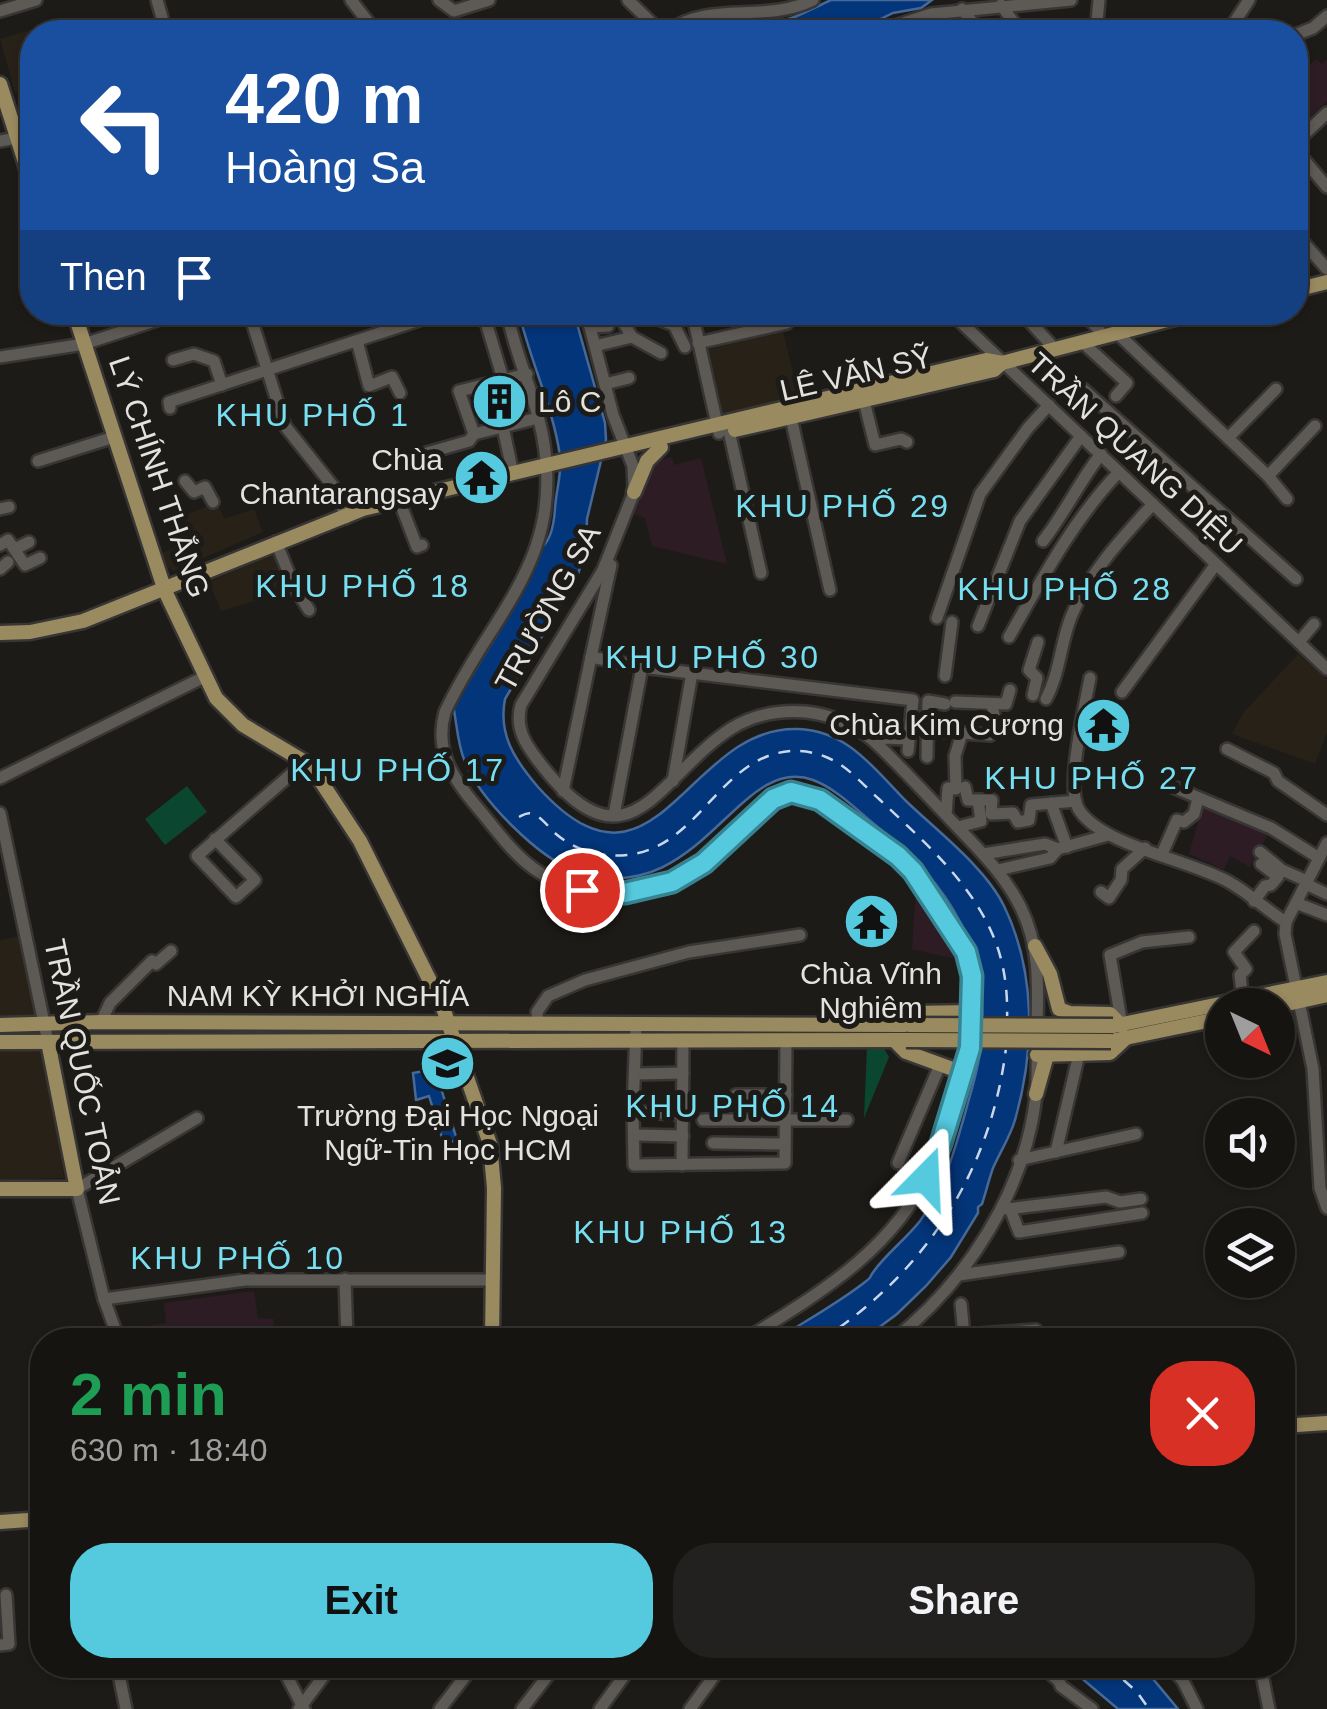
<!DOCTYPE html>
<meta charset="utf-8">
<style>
body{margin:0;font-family:Helvetica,sans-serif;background:#23211f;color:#f1f3f6;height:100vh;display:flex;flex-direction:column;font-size:38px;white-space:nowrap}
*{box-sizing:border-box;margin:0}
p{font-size:32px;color:#9e9e9f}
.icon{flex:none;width:55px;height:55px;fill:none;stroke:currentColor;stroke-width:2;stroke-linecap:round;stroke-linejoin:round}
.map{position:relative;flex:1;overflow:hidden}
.sheet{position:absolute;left:30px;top:1328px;width:1265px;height:350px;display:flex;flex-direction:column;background:#161411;border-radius:40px;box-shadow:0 2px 8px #0004,0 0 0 2px #353331}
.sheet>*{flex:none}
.hud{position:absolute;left:20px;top:20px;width:1288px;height:305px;border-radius:40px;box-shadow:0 2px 8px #0004,0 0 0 2px #353331;background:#1a4fa0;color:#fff;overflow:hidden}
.needle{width:65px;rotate:137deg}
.buttons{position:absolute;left:1205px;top:988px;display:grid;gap:20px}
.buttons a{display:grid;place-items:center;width:90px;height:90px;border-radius:50%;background:#161411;box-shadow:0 2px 8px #0004,0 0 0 2px #353331;font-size:50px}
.pin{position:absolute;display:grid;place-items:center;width:85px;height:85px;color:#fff;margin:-42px;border:5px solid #fff;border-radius:50%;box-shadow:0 2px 10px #0007}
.me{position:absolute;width:110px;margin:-55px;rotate:21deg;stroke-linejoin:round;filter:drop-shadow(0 0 8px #0008)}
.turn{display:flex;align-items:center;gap:35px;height:210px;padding:0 40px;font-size:45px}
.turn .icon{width:130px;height:130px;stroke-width:2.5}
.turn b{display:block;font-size:70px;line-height:85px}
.then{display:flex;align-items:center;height:95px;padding:0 40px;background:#0003;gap:20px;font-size:38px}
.round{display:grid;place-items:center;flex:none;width:105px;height:105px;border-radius:40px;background:#23211f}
.headline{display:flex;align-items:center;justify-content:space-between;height:170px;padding:0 40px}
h1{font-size:60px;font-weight:600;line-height:75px;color:#1e9e55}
.button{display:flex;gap:20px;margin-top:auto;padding:20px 40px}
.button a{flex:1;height:115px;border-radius:40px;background:#55cadf;color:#111;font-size:40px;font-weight:600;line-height:115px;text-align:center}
.button a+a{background:#23211f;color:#f1f3f6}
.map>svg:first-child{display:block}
</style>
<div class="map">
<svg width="1327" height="1709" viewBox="0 0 1327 1709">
<rect width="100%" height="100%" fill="#1d1b17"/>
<!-- built -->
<g fill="#272118">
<path d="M44,26L45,32H32V88L15,93L0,39Z"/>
<path d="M84,313V312L137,313L93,327L88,324Z"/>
<path d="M783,331L800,402L719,422L703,351Z"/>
<path d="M217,502L224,519L254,509L263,532L174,571L164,566L160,554L192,540L183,516Z"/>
<path d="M278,553L292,590L221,611L209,582Z"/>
<path d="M1298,654L1327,679V733L1315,764L1232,734L1243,713Z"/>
<path d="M20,936L36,1016H0V940Z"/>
<path d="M28,1045L41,1051L47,1059L64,1178L0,1180V1046Z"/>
</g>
<!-- education -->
<g fill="#2d1c24">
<path d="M1316,59L1322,64L1327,60V101L1295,131V78Z"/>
<path d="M672,457L674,465L701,458L727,564L652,546L645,518L630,512L656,461Z"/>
<path d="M1203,804L1268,834L1250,867L1230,856L1224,870L1189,854Z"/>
<path d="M916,886L965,961L912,949Z"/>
<path d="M254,1291L258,1318L274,1319L273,1340L120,1339L140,1331L139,1327L166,1323L164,1303Z"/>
</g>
<!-- green -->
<g fill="#0b4730">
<path d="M187,786L207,812L165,845L145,819Z"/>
<path d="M867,1047H883L889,1057L864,1118Z"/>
</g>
<!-- water -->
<g fill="#03357a" stroke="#466998" stroke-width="2.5">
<path d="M831,0H932L921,8L893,13L854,32H703C725,23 749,26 772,23C794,20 811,9 831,0Z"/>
<path d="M519,313H574L605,423L606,440L587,519L586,550L577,577L505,699C498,735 515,760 538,787C656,918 686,725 798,729C849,731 874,769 906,801C936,830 986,868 1004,906C1036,972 1035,1050 1015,1120C1010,1137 1000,1152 993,1168C989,1179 986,1192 982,1204L978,1207V1213L951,1257L926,1286L897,1314L862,1340H776C805,1321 837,1304 865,1282C874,1275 867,1280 874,1271C887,1253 906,1239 920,1221C945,1187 955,1149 966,1110C971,1091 978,1071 980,1051C993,951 950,884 874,824C856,809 835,788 813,780C737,752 700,913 576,871C538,858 480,799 465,762C458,746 457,727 454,710L450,711L512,610L539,549C551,543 554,523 555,509C556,489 562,475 560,456C553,407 530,360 519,313Z"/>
<path d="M435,1069L457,1140L444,1144L429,1096L416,1100L413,1073Z"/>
<path d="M1066,1665H1142L1156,1676L1154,1680L1178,1709H1118Z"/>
</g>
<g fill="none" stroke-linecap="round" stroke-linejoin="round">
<!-- ferry -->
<g stroke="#c9d7eb" stroke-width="2.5" stroke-dasharray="12 10" stroke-linecap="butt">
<path d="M519,817C525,814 527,812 533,814C542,817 549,828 556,834C577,852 607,859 634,854C695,843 717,771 774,754C791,749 809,750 826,757C847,765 862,784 879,799C920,838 967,878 991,931C1004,959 1008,989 1007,1020"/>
<path d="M821,1340C925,1273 991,1171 1006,1048"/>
<path d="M1107,1665L1137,1692L1149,1709"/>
</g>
<defs>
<g id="minor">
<path d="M157,0L166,32"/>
<path d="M351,0L376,32"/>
<path d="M439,0L454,11L489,0"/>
<path d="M628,0L661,32"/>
<path d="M1001,5L1021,32"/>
<path d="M962,9L980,32"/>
<path d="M0,11L36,0"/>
<path d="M667,32C709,0 764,24 813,0"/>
<path d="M876,32L931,14L1071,0"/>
<path d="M1096,32L1099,0"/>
<path d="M1228,32L1249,0"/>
<path d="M1295,35L1313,28L1327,16"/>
<path d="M0,141L32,135"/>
<path d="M1295,143L1327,113"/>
<path d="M1295,149L1327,187"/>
<path d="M1295,233L1327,269"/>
<path d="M249,312L285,426L336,490L346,518"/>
<path d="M483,312L503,379"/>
<path d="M507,312C515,355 535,394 543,438C565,561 491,613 445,712C434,750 453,779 477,807C495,828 511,852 533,868C585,906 661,900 709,859C733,838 770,785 805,794C827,799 888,844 905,862C914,871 920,882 927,892C940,913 958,934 968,956C978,980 976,1021 971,1046C967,1061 959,1074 955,1089C948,1116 942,1143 931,1168C893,1251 818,1294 744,1340"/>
<path d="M586,312L613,415L633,466L634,492L603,570L521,705C514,730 528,748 543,767C630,877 659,774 732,728C755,714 780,710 806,712C833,715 856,725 876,743C900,766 922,790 945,814C973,844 1003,871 1021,908C1040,947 1038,985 1037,1027C1037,1050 1038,1073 1036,1096C1025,1191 967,1282 893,1340"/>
<path d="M651,312L650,316L674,325L685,347"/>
<path d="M692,312L719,433"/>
<path d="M950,312L1327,669"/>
<path d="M1021,312L1054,348"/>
<path d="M1083,312L1104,336"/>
<path d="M1128,312L1140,326"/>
<path d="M610,317L622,320L632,337"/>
<path d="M590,327L608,326"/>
<path d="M1117,333L1268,476L1287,499"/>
<path d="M357,341L369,386L392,377L400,393"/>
<path d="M1081,341L1127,383L1116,396"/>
<path d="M698,343L787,323"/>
<path d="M595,346L632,337L661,353"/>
<path d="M0,357L84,344L182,312"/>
<path d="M173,360L194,354L214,361L222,385"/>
<path d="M605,384L629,378"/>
<path d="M1083,389L1296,579"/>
<path d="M864,401L875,445L901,439L907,442"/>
<path d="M170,408L169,402L444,312"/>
<path d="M789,409L830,590"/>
<path d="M503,427L513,474"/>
<path d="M729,431L761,573"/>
<path d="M474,434L459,391L527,374"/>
<path d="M1228,438L1276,389"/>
<path d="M413,457L469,441L474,434L538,418"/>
<path d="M38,461L114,437"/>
<path d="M1268,476L1315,426"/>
<path d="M185,481L194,492L205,487L213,502"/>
<path d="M402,508L417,547L422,545"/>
<path d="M0,509L9,507"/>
<path d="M1043,541C1065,513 1079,482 1101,454"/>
<path d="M276,542L294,586L309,610"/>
<path d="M0,545L8,540L25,565L40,558"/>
<path d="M15,549L29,542"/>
<path d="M611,565L591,657L642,667L913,700L908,751"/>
<path d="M0,569L8,562"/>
<path d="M937,618L980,494L1028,428L1049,405"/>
<path d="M978,626L1020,521L1081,436"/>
<path d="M1009,637C1042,579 1073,520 1119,472"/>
<path d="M1299,642L1314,624"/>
<path d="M945,676L952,622"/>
<path d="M1090,678C1085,705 1066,786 1078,808C1098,845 1191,860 1229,882C1249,893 1266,910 1286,922"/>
<path d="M1122,692L1216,564"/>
<path d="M1033,695L1037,678L1029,670L1038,642"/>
<path d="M1046,699C1060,673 1060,645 1071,617C1088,574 1122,538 1153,504"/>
<path d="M955,702L1006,704L1010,690"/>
<path d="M910,729L990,735L995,721L992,704"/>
<path d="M876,743L884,738L909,739"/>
<path d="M1227,749L1274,773L1278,781L1327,815"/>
<path d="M927,757L928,701L945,704"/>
<path d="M0,778L206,676"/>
<path d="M673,781L692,673"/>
<path d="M965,787L968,800H992L991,814L1013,813L1018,822L1029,820L1031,805L1076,801"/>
<path d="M1173,787L1271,828L1319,858"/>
<path d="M563,791L591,657"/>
<path d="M1051,803L1067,847"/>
<path d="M0,813L48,1042"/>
<path d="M614,815L642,667"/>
<path d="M946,815L948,788L956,789L955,756L962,733"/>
<path d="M958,827L981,821L978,800"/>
<path d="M215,839L255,880L236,897L197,856L305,762"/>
<path d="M1327,843L1286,922L1285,934L1313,1069L1320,1188L1327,1208"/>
<path d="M1260,852L1282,870L1307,881"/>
<path d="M983,854L1045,844L1058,849"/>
<path d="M1162,854L1177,820L1184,822L1194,814L1198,799"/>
<path d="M998,870L1050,858L1058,849L1108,835"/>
<path d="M1306,884L1327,894"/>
<path d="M1101,892L1109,898L1121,880L1122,869L1145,848"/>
<path d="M1254,901L1265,886L1271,885L1278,877L1261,864"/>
<path d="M1296,903L1327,915"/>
<path d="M1243,1000L1240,975L1246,969L1234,952L1254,931"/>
<path d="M101,1022L110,1003L152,961L156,964L171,951"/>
<path d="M538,1024L537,1012L548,996L585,980L689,952L800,935"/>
<path d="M1122,1026L1110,955L1142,942L1189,937"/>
<path d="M636,1074L683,1073"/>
<path d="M736,1095H786"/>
<path d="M633,1112L636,1025"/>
<path d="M683,1114L633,1112L634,1165L785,1163L786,1041"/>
<path d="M703,1120H847"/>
<path d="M634,1135L683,1136"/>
<path d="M713,1143L785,1144"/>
<path d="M1056,1152L1079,1054"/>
<path d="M1019,1160L1136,1134"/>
<path d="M898,1163L940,1065"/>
<path d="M682,1165L683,1039"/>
<path d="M1010,1208L1019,1232L1142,1213"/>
<path d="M1007,1209L1106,1197L1120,1202L1141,1199"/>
<path d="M959,1275L1119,1252"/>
<path d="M345,1279L347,1340"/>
<path d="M104,1299L245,1280H492"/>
<path d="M961,1304L964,1335L1036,1330"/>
<path d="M119,1340L104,1299L77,1189L197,1118"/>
<path d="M1120,1340L1125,1339"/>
<path d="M0,1645L9,1644L6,1595"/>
<path d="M117,1665L126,1709"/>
<path d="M281,1665L304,1709"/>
<path d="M1040,1665L1059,1681L1061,1686L1092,1709"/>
<path d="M1169,1665L1183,1681L1197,1709"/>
<path d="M1260,1665L1269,1709"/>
<path d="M299,1709L332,1665"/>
<path d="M440,1709L474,1665"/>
<path d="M522,1709L556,1665"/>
<path d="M600,1709L632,1665"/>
<path d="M690,1709L722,1665"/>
</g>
<g id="major">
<path d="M0,84L32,184"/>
<path d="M1295,290L1327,282"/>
<path d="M74,312L165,591L216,698L243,725L305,762L320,780L360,841L442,1005L490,1144L494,1188L492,1340"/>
<path d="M735,430L994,370L1002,363L1198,312"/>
<path d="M634,492L647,461L661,447"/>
<path d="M0,633L30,632L83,621L363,509L986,360L1002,363"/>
<path d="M1035,946L1050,974L1059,1009L1070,1013L1110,1014L1122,1026"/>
<path d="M1278,1006L1327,995"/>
<path d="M0,1025L101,1022L909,1025"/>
<path d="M894,1025L910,1013L973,1012"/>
<path d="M1113,1026L1327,982"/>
<path d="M894,1040L906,1052L961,1072"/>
<path d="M1111,1041L1222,1018"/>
<path d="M0,1042L906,1040"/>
<path d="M1037,1055L1110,1053L1125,1039"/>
<path d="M1036,1094L1047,1055"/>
<path d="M0,1189H77L48,1042"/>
<path d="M1282,1426L1327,1423"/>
<path d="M0,1522L42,1519"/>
</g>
</defs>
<!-- minor casing -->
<use href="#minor" stroke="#383634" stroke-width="16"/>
<!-- major casing -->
<use href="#major" stroke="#383634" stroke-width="19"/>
<!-- minor -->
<use href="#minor" stroke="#5d5955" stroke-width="11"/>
<!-- major -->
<use href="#major" stroke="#9a8a60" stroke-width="14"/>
<defs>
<g id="major-bridge">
<path d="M909,1025L1113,1026"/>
<path d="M906,1040L1111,1041"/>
</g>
</defs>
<!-- major-bridge casing -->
<use href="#major-bridge" stroke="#383634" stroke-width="19" stroke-linecap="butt"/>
<!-- major-bridge -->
<use href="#major-bridge" stroke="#9a8a60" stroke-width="14"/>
</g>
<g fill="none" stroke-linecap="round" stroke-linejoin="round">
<defs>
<path id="route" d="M582,890L625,893L672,882L704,863L773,799L791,792L820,800L898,856L913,871L966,952L972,976L970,1048L940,1146L926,1178"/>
</defs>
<!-- route casing -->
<use href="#route" stroke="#378391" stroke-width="25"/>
<!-- route -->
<use href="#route" stroke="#55cadf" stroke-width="18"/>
</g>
<!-- icons -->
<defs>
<symbol id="building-disc" viewBox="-11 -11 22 22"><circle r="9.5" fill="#55cadf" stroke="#1d1b17"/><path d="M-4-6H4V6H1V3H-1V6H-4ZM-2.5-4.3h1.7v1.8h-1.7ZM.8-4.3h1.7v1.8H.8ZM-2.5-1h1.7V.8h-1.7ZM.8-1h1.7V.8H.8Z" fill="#111"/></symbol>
<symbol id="temple-disc" viewBox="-11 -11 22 22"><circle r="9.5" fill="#55cadf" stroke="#1d1b17"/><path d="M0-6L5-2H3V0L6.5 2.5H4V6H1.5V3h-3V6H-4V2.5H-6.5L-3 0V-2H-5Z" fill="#111"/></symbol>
<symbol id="university-disc" viewBox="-11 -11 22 22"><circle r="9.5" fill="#55cadf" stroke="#1d1b17"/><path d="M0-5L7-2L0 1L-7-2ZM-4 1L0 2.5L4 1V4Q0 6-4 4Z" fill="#111"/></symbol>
</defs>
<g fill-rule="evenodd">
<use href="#building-disc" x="468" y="370" width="63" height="63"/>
<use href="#temple-disc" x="450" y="446" width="63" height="63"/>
<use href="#temple-disc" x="1072" y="694" width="63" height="63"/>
<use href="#temple-disc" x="840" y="890" width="63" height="63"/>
<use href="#university-disc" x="416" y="1032" width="63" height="63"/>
</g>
<g text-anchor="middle" stroke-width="10" stroke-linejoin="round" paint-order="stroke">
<!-- street labels -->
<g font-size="30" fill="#e4e2df" stroke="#1d1b17">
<text transform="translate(856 374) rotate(-13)" y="10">LÊ VĂN SỸ</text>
<text transform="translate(1135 454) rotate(43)" y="10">TRẦN QUANG DIỆU</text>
<text transform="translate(159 477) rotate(71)" y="10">LÝ CHÍNH THẮNG</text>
<text transform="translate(548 608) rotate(-61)" y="10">TRƯỜNG SA</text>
<text x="318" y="1006">NAM KỲ KHỞI NGHĨA</text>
<text transform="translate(82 1072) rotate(78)" y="10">TRẦN QUỐC TOẢN</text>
</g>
<!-- poi labels -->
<g font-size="30" fill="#e4e2df" stroke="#1d1b17" text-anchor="end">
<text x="538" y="412" text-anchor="start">Lô C</text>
<text x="443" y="470">Chùa<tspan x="443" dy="34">Chantarangsay</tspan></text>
<text x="1064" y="735">Chùa Kim Cương</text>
<text x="871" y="984" text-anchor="middle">Chùa Vĩnh<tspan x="871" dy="34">Nghiêm</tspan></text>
<text x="448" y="1126" text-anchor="middle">Trường Đại Học Ngoại<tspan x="448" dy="34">Ngữ-Tin Học HCM</tspan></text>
</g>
<!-- neighbourhood labels -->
<g font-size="32" letter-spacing="2.5" fill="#77dff2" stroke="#1d1b17">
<text x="313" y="426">KHU PHỐ 1</text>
<text x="843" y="517">KHU PHỐ 29</text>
<text x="363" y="597">KHU PHỐ 18</text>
<text x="1065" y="600">KHU PHỐ 28</text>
<text x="713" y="668">KHU PHỐ 30</text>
<text x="398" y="781">KHU PHỐ 17</text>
<text x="1092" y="789">KHU PHỐ 27</text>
<text x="733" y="1117">KHU PHỐ 14</text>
<text x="681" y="1243">KHU PHỐ 13</text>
<text x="238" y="1269">KHU PHỐ 10</text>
</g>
</g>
</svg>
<div class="buttons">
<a><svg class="needle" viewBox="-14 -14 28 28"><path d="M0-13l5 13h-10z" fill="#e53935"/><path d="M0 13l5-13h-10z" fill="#9e9e9f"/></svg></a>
<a><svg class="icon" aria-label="sound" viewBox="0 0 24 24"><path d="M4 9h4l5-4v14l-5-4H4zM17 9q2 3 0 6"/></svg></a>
<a><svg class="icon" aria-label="layers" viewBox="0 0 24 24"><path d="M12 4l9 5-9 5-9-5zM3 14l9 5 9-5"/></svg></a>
</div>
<div class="pin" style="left:582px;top:890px;background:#d93025"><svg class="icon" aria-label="arrive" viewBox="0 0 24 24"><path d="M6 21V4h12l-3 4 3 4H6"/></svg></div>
<svg class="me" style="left:926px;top:1178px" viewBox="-20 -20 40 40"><path d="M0-17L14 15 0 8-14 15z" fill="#55cadf" stroke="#fff" stroke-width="4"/></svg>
<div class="hud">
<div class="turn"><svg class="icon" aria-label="left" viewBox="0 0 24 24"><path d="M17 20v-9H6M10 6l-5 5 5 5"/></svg><div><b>420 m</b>Hoàng Sa</div></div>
<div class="then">Then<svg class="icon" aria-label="arrive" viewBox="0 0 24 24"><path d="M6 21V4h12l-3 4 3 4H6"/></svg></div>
</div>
<section class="sheet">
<div class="headline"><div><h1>2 min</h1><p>630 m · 18:40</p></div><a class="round" style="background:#d93025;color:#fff"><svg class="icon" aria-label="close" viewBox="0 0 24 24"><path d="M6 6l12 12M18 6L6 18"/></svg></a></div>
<div class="button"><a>Exit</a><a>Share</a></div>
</section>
</div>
